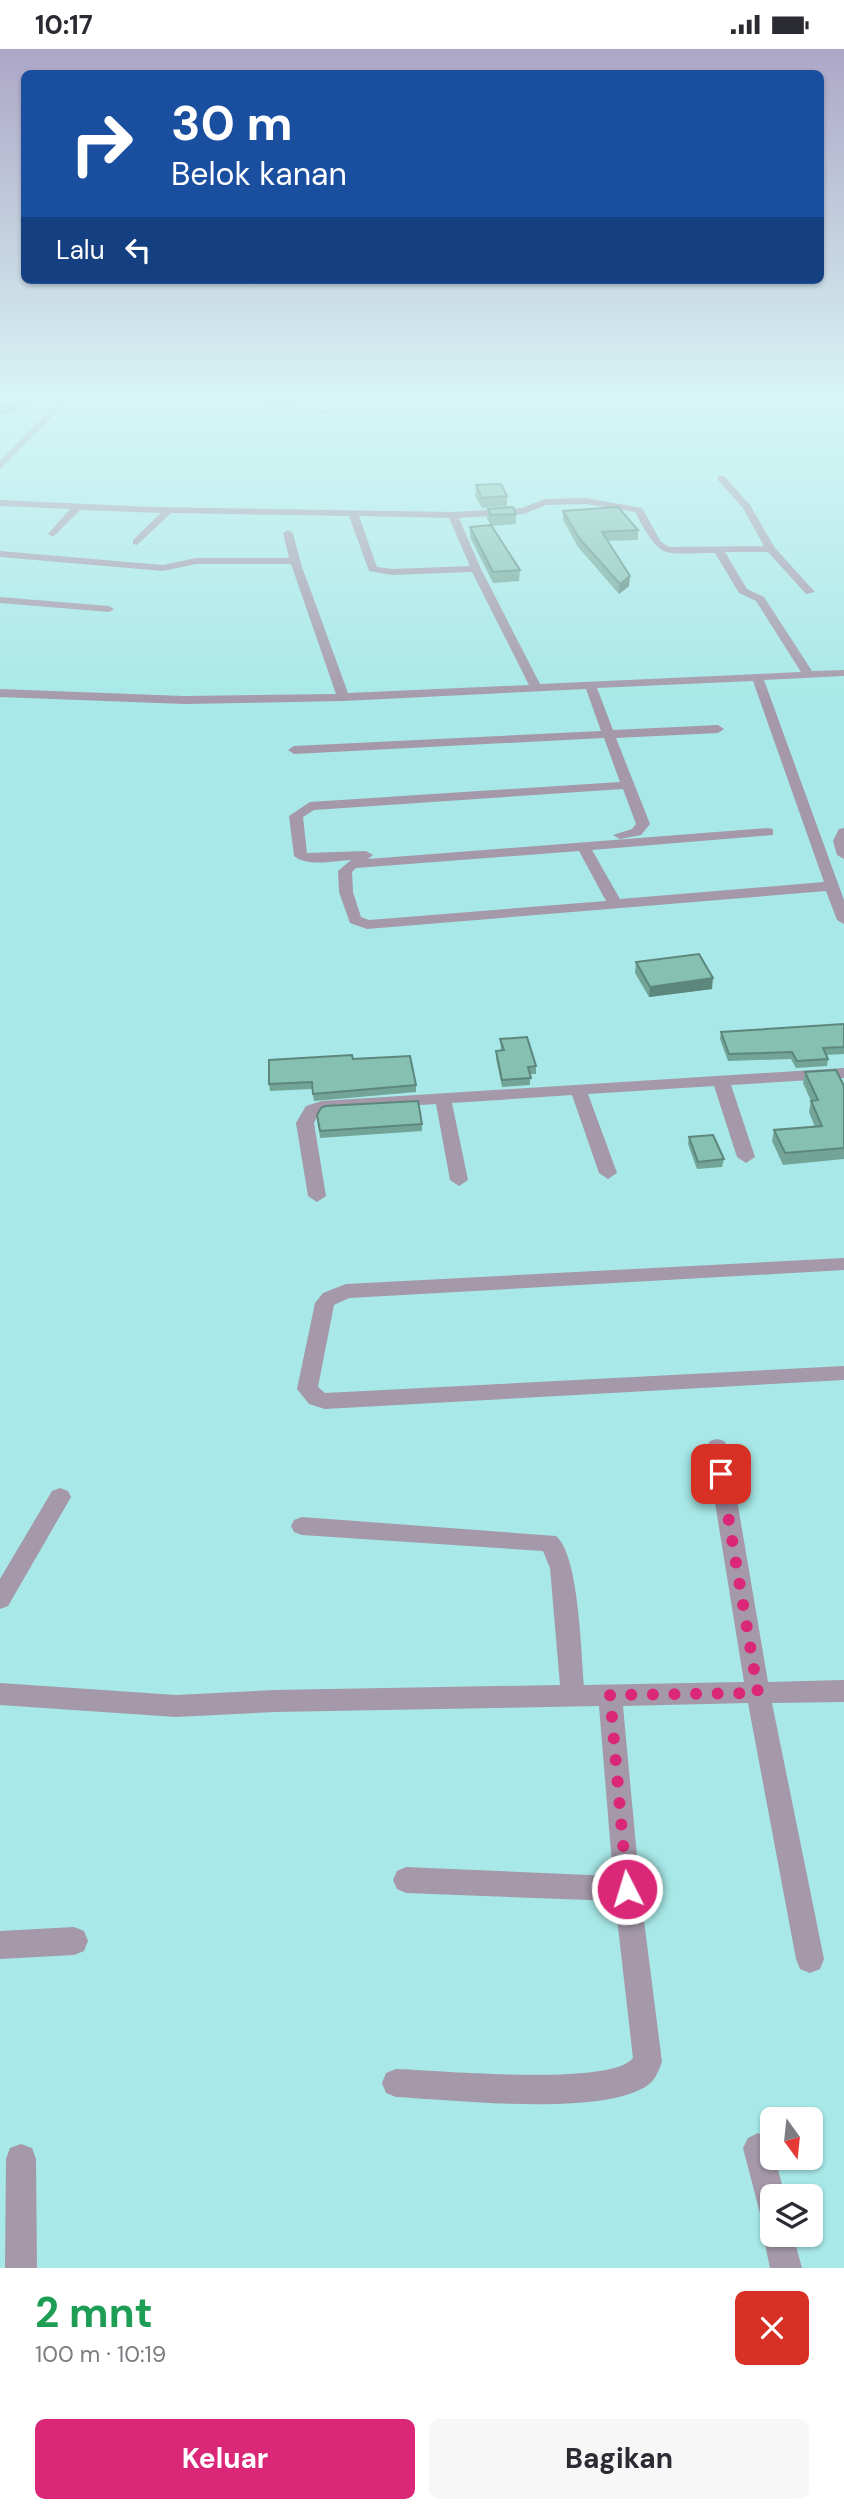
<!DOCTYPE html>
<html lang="id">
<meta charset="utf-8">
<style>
body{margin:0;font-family:"DM Sans",sans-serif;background:#f7f7f7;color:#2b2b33;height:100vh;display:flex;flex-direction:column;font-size:26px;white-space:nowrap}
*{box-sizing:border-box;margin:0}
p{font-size:23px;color:#7c7c81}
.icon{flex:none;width:38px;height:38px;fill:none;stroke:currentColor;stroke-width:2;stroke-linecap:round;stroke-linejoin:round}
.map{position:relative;height:2219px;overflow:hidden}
.side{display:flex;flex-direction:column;background:#fff;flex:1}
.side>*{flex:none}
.top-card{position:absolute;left:21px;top:21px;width:803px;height:214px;border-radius:10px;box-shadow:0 2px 5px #0004;background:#1a4fa0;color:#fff;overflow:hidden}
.needle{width:46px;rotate:165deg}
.buttons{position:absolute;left:760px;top:2058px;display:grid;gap:14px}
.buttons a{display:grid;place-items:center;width:63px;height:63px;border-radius:10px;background:#fff;box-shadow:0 2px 5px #0004;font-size:35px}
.pin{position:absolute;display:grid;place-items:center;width:60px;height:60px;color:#fff;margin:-30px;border-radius:14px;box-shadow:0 4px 10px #0006}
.me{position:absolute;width:77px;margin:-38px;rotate:355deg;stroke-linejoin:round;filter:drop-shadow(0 0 5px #0008)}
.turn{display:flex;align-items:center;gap:24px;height:147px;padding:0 35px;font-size:32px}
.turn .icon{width:91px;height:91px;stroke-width:2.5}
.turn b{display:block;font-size:49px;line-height:60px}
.then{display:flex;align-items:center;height:66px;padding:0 35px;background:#0003;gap:14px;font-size:26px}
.round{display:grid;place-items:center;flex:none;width:74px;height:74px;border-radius:10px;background:#f7f7f7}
.summary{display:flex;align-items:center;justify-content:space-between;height:119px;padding:0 35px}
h1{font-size:42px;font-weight:700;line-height:52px;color:#1e9e55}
.cta{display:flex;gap:14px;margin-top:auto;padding:14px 35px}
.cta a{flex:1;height:80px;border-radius:10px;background:#db2777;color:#fff;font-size:28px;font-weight:700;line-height:80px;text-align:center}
.cta a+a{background:#f7f7f7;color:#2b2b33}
.status{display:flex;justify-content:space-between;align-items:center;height:49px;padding:0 35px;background:#fff;direction:ltr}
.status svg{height:19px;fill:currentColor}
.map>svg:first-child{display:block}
</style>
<div class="status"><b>10:17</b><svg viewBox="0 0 49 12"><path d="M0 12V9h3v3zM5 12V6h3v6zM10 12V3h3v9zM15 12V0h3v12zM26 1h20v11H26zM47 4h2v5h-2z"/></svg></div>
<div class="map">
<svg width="844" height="2219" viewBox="0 0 844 2219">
<rect width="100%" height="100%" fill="#a8e8e8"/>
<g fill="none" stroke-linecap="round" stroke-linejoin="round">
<!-- minor -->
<g fill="#a498a9" fill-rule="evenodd">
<path d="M63,348H72L0,420V412Z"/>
<path d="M204,348H231L342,364L338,366Z"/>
<path d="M718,427H724L750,456L775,499L815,543L806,545L768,503H725L747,540L764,548L812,622L844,621V627L764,631L844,851V875L837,871L826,842L367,880L350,874L339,843L338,822L351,811C334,812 307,818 294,807L289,767L310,753L620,733L604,689L294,705L288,701L294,697L601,682L586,640L343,652L184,655L0,648V640L184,647L336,645L291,515H196L163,522L0,508V502L163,516L196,509H289L283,484L288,481L293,484L301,515L348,644L529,636L472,523L392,526L369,522L349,467L171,464L137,496L133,495V491L161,464L80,461L53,488L48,485L70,460L0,457V451L152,458L453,463L522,459L545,450L586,449L642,459L661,493L669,498L764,497L743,459L718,431ZM586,455L635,463C662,513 661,504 715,504L739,544L756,552L801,623L540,635L481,520L459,469L524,465L546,456ZM359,467L449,469L470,517L392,520L377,518ZM753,632L824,833L620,850L592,801L773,786V780L768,779L368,810L373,806L366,802L307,804L303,768L314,761L623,740L636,775L632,780L613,786L620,790L641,786L650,775L616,689L718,684L724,680L718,676L613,681L597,639ZM579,802L606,852L369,871L361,868L353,843L352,823L356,819Z"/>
<path d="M0,548L109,557L114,560L109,563L0,554Z"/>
<path d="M844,779V810L837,806L833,792L839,780Z"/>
<path d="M844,1019V1029L731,1036L755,1108L746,1114L737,1108L714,1037L588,1045L617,1124L608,1130L599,1124L572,1046L452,1054L468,1131L459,1137L450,1131L436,1055L325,1062L319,1064L314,1074L326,1147L317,1153L308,1147L296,1074L306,1057L322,1052Z"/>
<path d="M844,1209V1221L349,1249L334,1256L318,1338L325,1344L844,1317V1331L325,1360L309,1355L297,1340L315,1254L323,1244L346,1235Z"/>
<path d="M717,1390L724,1392L728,1398L768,1633L844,1631V1653L772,1654L824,1910L820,1920L810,1924L800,1920L796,1910L748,1654L623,1657L640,1840L662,2013C659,2021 655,2031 648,2036C604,2068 454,2051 396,2048L386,2044L382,2034L386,2024L396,2020C437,2021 611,2038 633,2009L615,1852L406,1844L397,1840L393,1831L397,1822L406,1818L613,1827L599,1657L274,1663L176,1668L0,1656V1634L176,1646L274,1641L560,1636L550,1519L543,1502L302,1486L294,1483L291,1477L294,1471L302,1468L556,1487C579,1506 581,1603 584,1636L744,1633L706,1398L710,1392Z"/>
<path d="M60,1439L68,1442L71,1448L8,1557L0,1560V1530L52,1442Z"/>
<path d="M74,1878L84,1882L88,1892L84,1902L74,1906L0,1910V1882Z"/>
<path d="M758,2084L768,2089L772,2109H775L785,2147H772V2172L761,2168L743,2099L748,2089Z"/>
<path d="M21,2095L32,2099L36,2110L37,2219H5L6,2110L10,2099Z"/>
<path d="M772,2173V2186H793L802,2219H770L763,2186L767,2175Z"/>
</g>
</g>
<!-- wall -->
<g fill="#72a598">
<path d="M0,348H39L10,365H0Z"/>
<path d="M476,436L507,447V457L482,459L475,447Z"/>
<path d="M488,460L516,465V475L491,477L520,521L519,532L493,534L470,488V478L491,476L487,470Z"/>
<path d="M563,462L638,481V491L608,492L629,537L619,545L578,498L563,471Z"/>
<path d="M636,913L712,940L649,948L635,924Z"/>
<path d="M844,975V1005L826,1006L828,1010L827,1017L796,1019L791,1010L728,1012L720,990L721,983Z"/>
<path d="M500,990L536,1017V1025H530V1036L502,1038L496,1009V1002L501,1001Z"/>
<path d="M353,1010L416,1036V1043L314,1052L312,1040L270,1042L269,1035Z"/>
<path d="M805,1023L844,1037V1110L783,1116L772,1092L774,1081L815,1078L809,1063L811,1052L803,1034Z"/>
<path d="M317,1066L422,1075V1082L320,1089Z"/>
<path d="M689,1088L724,1110L722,1118L697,1120L688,1095Z"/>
</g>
<!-- shaded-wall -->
<g fill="#5d867c">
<path d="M22,348H39L10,365L9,356Z"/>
<path d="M630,527L629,537L619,545L620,535Z"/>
<path d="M713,929L712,940L649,948L650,938Z"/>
</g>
<!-- building -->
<g fill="#85c0b1" stroke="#5d867c" stroke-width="2">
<path d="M0,348H22L9,356H0Z"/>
<path d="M501,435L507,447L482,449L476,436Z"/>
<path d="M513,458L516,465L491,466L488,460Z"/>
<path d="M618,458L638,481L602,483L630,527L620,535L579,489L563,462Z"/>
<path d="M491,476L520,521L493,523L470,478Z"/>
<path d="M699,905L713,929L650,938L636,913Z"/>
<path d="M844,975V998L823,999L828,1010L797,1012L792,1003L729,1005L721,983Z"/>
<path d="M527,988L536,1017L528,1018L531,1029L502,1031L496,1002L504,1001L500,990Z"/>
<path d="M352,1006L353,1010L410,1007L416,1036L313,1045L312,1033L269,1035V1011Z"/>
<path d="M836,1021L844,1037V1099L785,1104L774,1081L822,1077L811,1052L818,1051L805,1023Z"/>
<path d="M418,1052L422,1075L320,1082L317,1066L321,1059L325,1057Z"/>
<path d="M713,1086L724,1110L698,1113L689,1088Z"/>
</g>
<!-- sky -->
<linearGradient id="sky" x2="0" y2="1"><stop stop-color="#ada6c7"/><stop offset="0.53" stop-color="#d8f5f5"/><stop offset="1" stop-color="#d8f5f5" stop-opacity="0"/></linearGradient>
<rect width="844" height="659" fill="url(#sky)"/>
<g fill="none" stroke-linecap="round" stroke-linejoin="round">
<!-- route -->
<path stroke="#db2777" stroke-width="12" stroke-dasharray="0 21.6" d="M627,1840L610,1646L758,1644L721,1425"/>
</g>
</svg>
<div class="buttons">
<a><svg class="needle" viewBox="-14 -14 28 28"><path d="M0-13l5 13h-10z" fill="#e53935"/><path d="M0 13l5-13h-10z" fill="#7c7c81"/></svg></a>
<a><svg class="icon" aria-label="layers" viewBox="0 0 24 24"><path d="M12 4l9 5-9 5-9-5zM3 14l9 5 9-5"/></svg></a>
</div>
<div class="pin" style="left:721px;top:1425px;background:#d93025"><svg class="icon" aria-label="arrive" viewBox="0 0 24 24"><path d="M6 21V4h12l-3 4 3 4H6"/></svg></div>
<svg class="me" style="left:627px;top:1840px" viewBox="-20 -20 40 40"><circle r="17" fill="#db2777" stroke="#fff" stroke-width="3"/><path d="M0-11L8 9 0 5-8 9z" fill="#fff"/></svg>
<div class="top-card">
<div class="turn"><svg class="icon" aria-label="right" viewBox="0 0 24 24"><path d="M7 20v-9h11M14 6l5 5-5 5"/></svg><div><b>30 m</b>Belok kanan</div></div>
<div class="then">Lalu<svg class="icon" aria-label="left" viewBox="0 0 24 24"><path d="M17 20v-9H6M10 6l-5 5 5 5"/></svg></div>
</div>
</div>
<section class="side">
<div class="summary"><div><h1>2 mnt</h1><p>100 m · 10:19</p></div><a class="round" style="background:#d93025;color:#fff"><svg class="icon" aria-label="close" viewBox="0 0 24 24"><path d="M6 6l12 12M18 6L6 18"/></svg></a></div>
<div class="cta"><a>Keluar</a><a>Bagikan</a></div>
</section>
